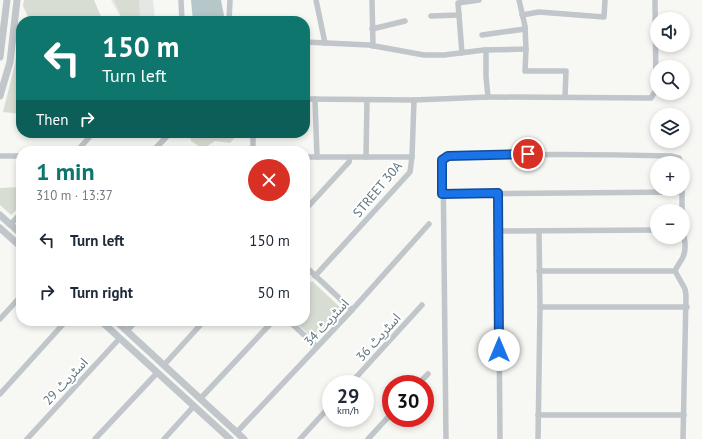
<!DOCTYPE html>
<meta charset="utf-8">
<style>
body{margin:0;font-family:"PT Sans","Noto Sans Arabic",sans-serif;background:#f6f6f7;color:#1f2937;height:100vh;display:flex;flex-direction:column;font-size:15px;white-space:nowrap}
*{box-sizing:border-box;margin:0}
p{font-size:13px;color:#747a83}
.icon{flex:none;width:22px;height:22px;fill:none;stroke:currentColor;stroke-width:2;stroke-linecap:round;stroke-linejoin:round}
.map{position:relative;flex:1;overflow:hidden}
.panel{position:absolute;left:16px;top:146px;width:294px;height:180px;display:flex;flex-direction:column;background:#fff;border-radius:16px;box-shadow:0 2px 6px #0003}
.panel>*{flex:none}
.top-card{position:absolute;left:16px;top:16px;width:294px;height:122px;border-radius:16px;box-shadow:0 2px 6px #0003;background:#0f766e;color:#fff;overflow:hidden}
.controls{position:absolute;left:650px;top:12px;display:grid;gap:8px}
.controls a{display:grid;place-items:center;width:40px;height:40px;border-radius:50%;background:#fff;box-shadow:0 2px 6px #0003;font-size:20px}
.speed{position:absolute;left:322px;top:375px;display:flex;gap:8px;font-size:20px;font-weight:700;text-align:center}
.speed>*{display:grid;place-content:center;width:52px;height:52px;border-radius:50%;background:#fff;box-shadow:0 2px 6px #0003;line-height:1}
.speed small{font-size:10px;font-weight:400}
.speed .limit{border:6px solid #d22;background:#fff;color:#111}
.pin{position:absolute;display:grid;place-items:center;width:34px;height:34px;color:#fff;margin:-17px;border:2px solid #fff;border-radius:50%;box-shadow:0 1px 4px #0007}
.me{position:absolute;width:44px;margin:-22px;rotate:0deg;stroke-linejoin:round;filter:drop-shadow(0 0 3px #0008)}
.turn{display:flex;align-items:center;gap:14px;height:84px;padding:0 20px;font-size:18px}
.turn .icon{width:52px;height:52px;stroke-width:2.5}
.turn b{display:block;font-size:28px;line-height:34px}
.then{display:flex;align-items:center;height:38px;padding:0 20px;background:#0003;gap:8px;font-size:15px}
.round{display:grid;place-items:center;flex:none;width:42px;height:42px;border-radius:21px;background:#f6f6f7}
.summary{display:flex;align-items:center;justify-content:space-between;height:68px;padding:0 20px}
h1{font-size:24px;font-weight:800;line-height:30px;color:#0f766e}
ul{padding:0;list-style:none}
li{display:flex;align-items:center;gap:12px;height:52px;padding:0 20px}
li div{flex:1}
li b{display:block;font-size:15px}
li em{font-style:normal}
.map>svg:first-child{display:block}
</style>
<div class="map">
<svg width="702" height="439" viewBox="0 0 702 439">
<rect width="100%" height="100%" fill="#f7f7f4"/>
<!-- built -->
<path fill="#e5e7e5" d="M111,0H153L155,21H123Z"/>
<!-- green -->
<g fill="#d8ddd3">
<path d="M24,0H94L103,21H30L23,6Z"/>
<path d="M114,0H139L140,21H123Z"/>
<path d="M21,24V114L3,112L15,64Z"/>
<path d="M190,133H239L230,143L215,141L203,149L191,141Z"/>
<path d="M21,187V205L11,215L0,205V188Z"/>
<path d="M312,281L342,309L314,339L294,321H305V288Z"/>
</g>
<!-- water -->
<path fill="#b6c7c9" d="M191,0H221L225,21H193Z"/>
<g fill="none" stroke-linecap="round" stroke-linejoin="round">
<!-- minor -->
<g stroke="#c0c6c9" stroke-width="5.5">
<path d="M181,0L182,21"/>
<path d="M316,0L325,43"/>
<path d="M372,0L373,46"/>
<path d="M522,15L539,12L604,17L605,0"/>
<path d="M431,16L459,15"/>
<path d="M229,21L230,0"/>
<path d="M372,29L405,21"/>
<path d="M482,35L525,29"/>
<path d="M305,42L369,45L424,55H444L484,50L526,49L525,26L519,0"/>
<path d="M526,49L525,71H566L565,97"/>
<path d="M462,53L458,3L479,0"/>
<path d="M488,97L651,98L656,90L655,0"/>
<path d="M305,99L414,100L488,97L486,77V50"/>
<path d="M315,99L317,157"/>
<path d="M77,151L93,133"/>
<path d="M153,151L170,133"/>
<path d="M253,151V133"/>
<path d="M0,156H21"/>
<path d="M305,157H412"/>
<path d="M366,157L367,100"/>
<path d="M498,193L500,439"/>
<path d="M442,194L682,192"/>
<path d="M305,210L349,162L350,158"/>
<path d="M682,211V189"/>
<path d="M10,225L21,213"/>
<path d="M499,231L657,230"/>
<path d="M683,233C686,241 686,252 682,259C679,264 677,266 675,271L685,289L686,295L683,439"/>
<path d="M305,266L352,310"/>
<path d="M539,271H675"/>
<path d="M315,276L410,172L412,157L414,100"/>
<path d="M540,307H687"/>
<path d="M0,319L21,296"/>
<path d="M289,321L317,347"/>
<path d="M127,331L136,321"/>
<path d="M164,365L204,321"/>
<path d="M350,384L422,305"/>
<path d="M418,384L428,374"/>
<path d="M0,394L66,321"/>
<path d="M200,399L273,321"/>
<path d="M538,415H684"/>
<path d="M237,432L352,310L429,224"/>
<path d="M27,439L120,338"/>
<path d="M95,439L157,373"/>
<path d="M164,439L194,406"/>
<path d="M300,439L331,405"/>
<path d="M368,439L391,414"/>
<path d="M446,439L443,160L448,156C523,154 597,154 671,156L679,158L681,163"/>
<path d="M538,439L540,307L539,231"/>
</g>
<!-- tertiary -->
<g stroke="#c0c6c9" stroke-width="7">
<path d="M0,57L7,0"/>
<path d="M0,96L10,62L17,0"/>
<path d="M0,215L21,234"/>
<path d="M0,228L21,247"/>
<path d="M101,321L230,439"/>
<path d="M116,321L244,439"/>
</g>
</g>
<g fill="none" stroke-linecap="round" stroke-linejoin="round">
<defs>
<path id="route" d="M499,350L498,193L442,194V160L448,156L528,154"/>
</defs>
<!-- route casing -->
<use href="#route" stroke="#114b97" stroke-width="10"/>
<!-- route -->
<use href="#route" stroke="#1a73e8" stroke-width="7"/>
</g>
<g text-anchor="middle" stroke-width="4" stroke-linejoin="round" paint-order="stroke">
<!-- street labels -->
<g font-size="13" fill="#607781" stroke="#fff">
<text transform="translate(377 189) rotate(-50)" y="5">STREET 30A</text>
<text transform="translate(326 322) rotate(-47)" y="5">اسٹریٹ 34</text>
<text transform="translate(378 337) rotate(-48)" y="5">اسٹریٹ 36</text>
<text transform="translate(65 381) rotate(-47)" y="5">اسٹریٹ 29</text>
</g>
</g>
</svg>
<div class="controls">
<a><svg class="icon" aria-label="sound" viewBox="0 0 24 24"><path d="M4 9h4l5-4v14l-5-4H4zM17 9q2 3 0 6"/></svg></a>
<a><svg class="icon" aria-label="search" viewBox="0 0 24 24"><circle cx="10" cy="10" r="6"/><path d="M15 15l6 6"/></svg></a>
<a><svg class="icon" aria-label="layers" viewBox="0 0 24 24"><path d="M12 4l9 5-9 5-9-5zM3 14l9 5 9-5"/></svg></a>
<a>+</a>
<a>−</a>
</div>
<div class="speed"><div>29<small>km/h</small></div><div class="limit">30</div></div>
<div class="pin" style="left:528px;top:154px;background:#d93025"><svg class="icon" aria-label="arrive" viewBox="0 0 24 24"><path d="M6 21V4h12l-3 4 3 4H6"/></svg></div>
<svg class="me" style="left:499px;top:350px" viewBox="-20 -20 40 40"><circle r="19" fill="#fff"/><path d="M0-13L10 11 0 6-10 11z" fill="#1a73e8"/></svg>
<div class="top-card">
<div class="turn"><svg class="icon" aria-label="left" viewBox="0 0 24 24"><path d="M17 20v-9H6M10 6l-5 5 5 5"/></svg><div><b>150 m</b>Turn left</div></div>
<div class="then">Then<svg class="icon" aria-label="right" viewBox="0 0 24 24"><path d="M7 20v-9h11M14 6l5 5-5 5"/></svg></div>
</div>
<section class="panel">
<div class="summary"><div><h1>1 min</h1><p>310 m · 13:37</p></div><a class="round" style="background:#d93025;color:#fff"><svg class="icon" aria-label="close" viewBox="0 0 24 24"><path d="M6 6l12 12M18 6L6 18"/></svg></a></div>
<ul>
<li><svg class="icon" aria-label="left" viewBox="0 0 24 24"><path d="M17 20v-9H6M10 6l-5 5 5 5"/></svg><div><b>Turn left</b></div><em>150 m</em></li>
<li><svg class="icon" aria-label="right" viewBox="0 0 24 24"><path d="M7 20v-9h11M14 6l5 5-5 5"/></svg><div><b>Turn right</b></div><em>50 m</em></li>
</ul>
</section>
</div>
